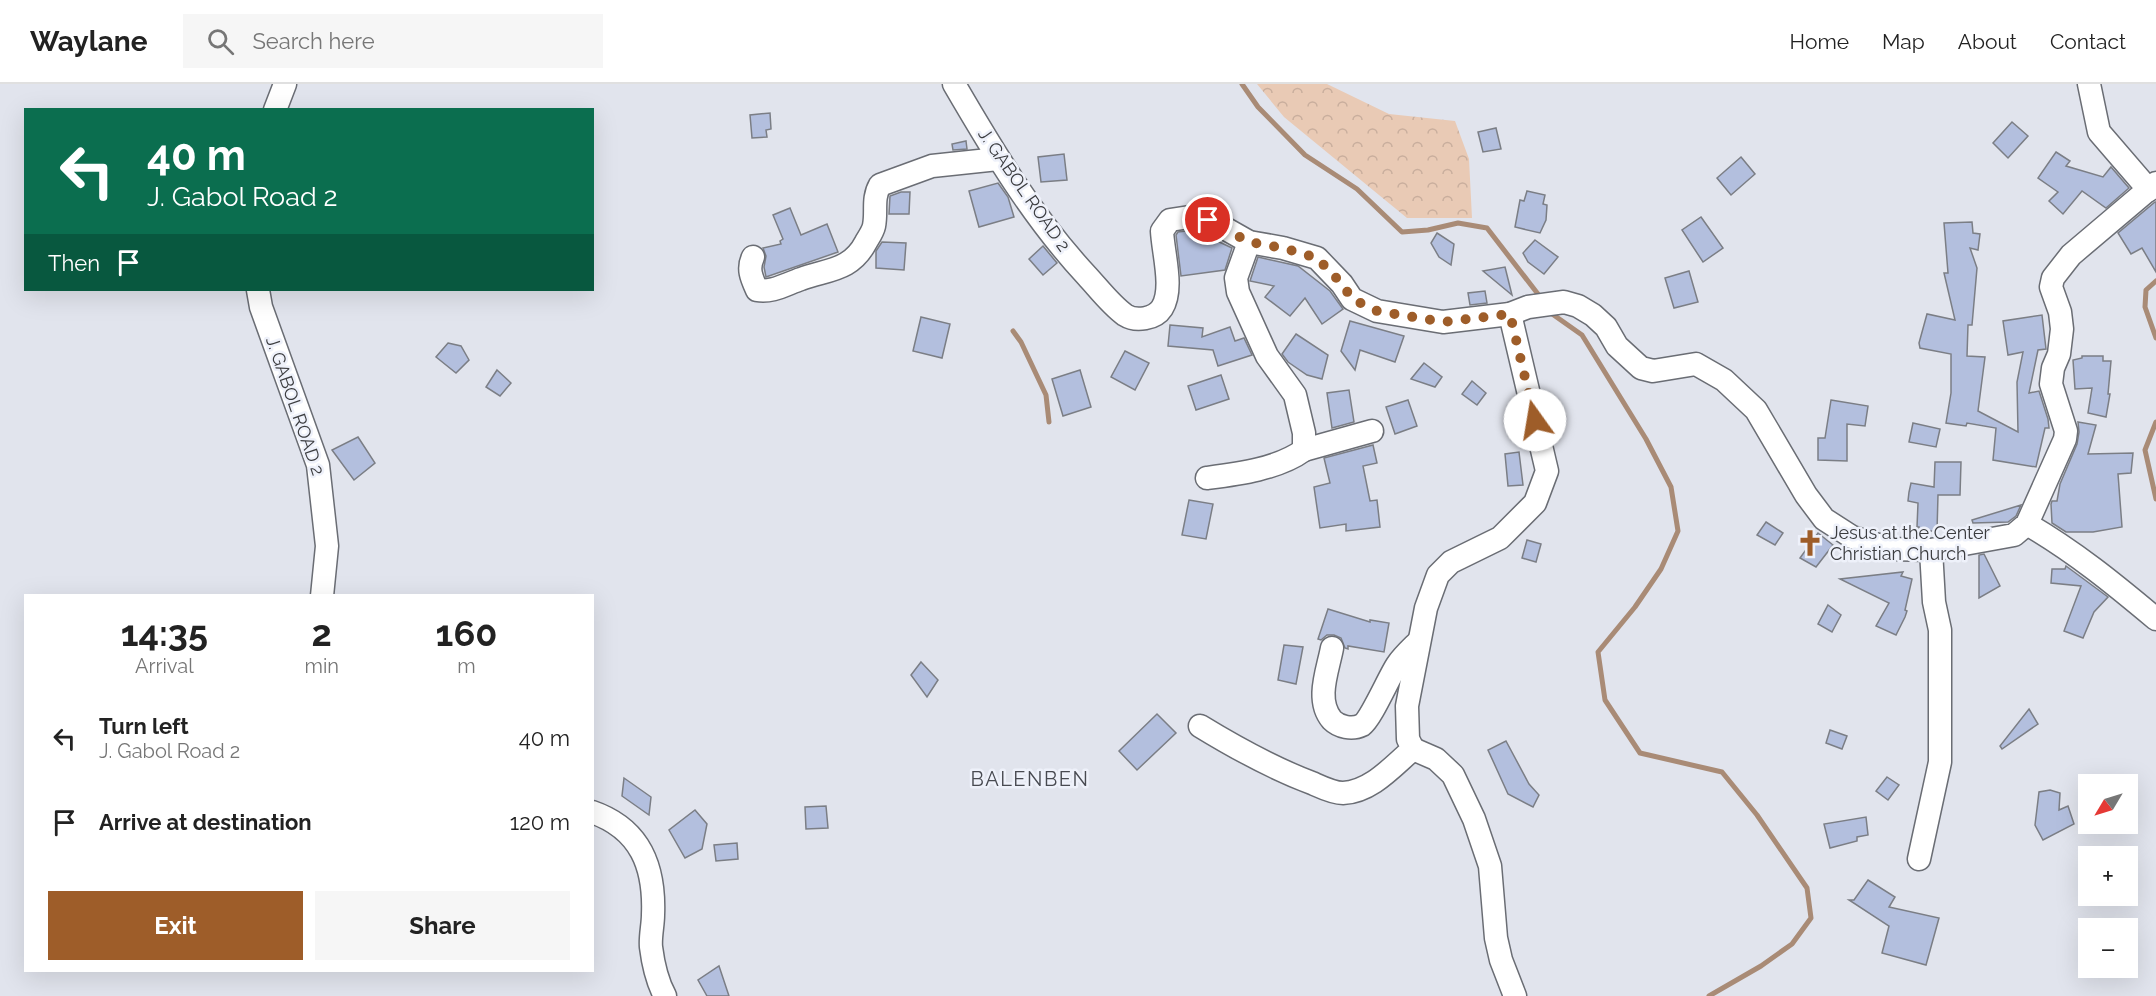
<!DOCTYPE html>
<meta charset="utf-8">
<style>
body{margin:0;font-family:Raleway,sans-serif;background:#f6f6f6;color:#222;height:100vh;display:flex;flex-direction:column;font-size:22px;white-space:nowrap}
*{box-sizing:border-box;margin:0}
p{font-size:20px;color:#767676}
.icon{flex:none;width:33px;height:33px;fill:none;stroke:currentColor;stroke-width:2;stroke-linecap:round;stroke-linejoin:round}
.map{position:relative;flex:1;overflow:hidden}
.side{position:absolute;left:24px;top:510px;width:570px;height:378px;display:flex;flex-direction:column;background:#fff;border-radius:0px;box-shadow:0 6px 24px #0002}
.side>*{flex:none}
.top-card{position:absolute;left:24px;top:24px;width:570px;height:183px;border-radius:0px;box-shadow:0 6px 24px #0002;background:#0b6e4f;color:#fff;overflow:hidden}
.needle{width:39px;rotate:232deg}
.controls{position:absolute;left:2078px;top:690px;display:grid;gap:12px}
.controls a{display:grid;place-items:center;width:60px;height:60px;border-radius:0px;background:#fff;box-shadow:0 6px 24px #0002;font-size:30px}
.pin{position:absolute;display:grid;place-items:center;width:51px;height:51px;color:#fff;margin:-26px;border:3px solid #fff;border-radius:50%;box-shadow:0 2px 6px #0007}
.me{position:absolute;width:66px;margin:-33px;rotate:347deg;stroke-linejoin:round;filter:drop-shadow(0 0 4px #0008)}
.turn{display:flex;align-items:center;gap:21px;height:126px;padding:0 24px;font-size:27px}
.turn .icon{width:78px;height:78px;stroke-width:2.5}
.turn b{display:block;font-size:42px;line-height:51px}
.then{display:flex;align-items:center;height:57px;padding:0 24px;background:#0003;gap:12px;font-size:22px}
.eta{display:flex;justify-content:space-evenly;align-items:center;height:102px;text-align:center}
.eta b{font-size:36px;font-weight:700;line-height:42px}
.cta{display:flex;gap:12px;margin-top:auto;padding:12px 24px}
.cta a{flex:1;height:69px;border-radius:0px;background:#9e5d29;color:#fff;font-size:24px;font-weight:700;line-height:69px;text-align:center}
.cta a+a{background:#f6f6f6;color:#222}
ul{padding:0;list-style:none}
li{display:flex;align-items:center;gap:18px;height:84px;padding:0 24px}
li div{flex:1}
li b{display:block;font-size:22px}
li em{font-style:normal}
header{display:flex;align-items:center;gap:36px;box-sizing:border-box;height:84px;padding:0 30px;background:#fff;border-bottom:2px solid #e0e0e0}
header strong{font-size:28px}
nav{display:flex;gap:33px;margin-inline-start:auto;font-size:21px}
.search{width:420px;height:54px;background:#f6f6f6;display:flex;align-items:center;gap:15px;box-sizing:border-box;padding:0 21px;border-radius:0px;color:#767676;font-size:22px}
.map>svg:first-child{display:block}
</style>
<header>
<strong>Waylane</strong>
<div class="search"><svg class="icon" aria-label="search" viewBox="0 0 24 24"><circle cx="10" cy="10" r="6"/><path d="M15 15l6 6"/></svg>Search here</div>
<nav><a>Home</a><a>Map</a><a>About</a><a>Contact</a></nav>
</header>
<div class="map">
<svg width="2156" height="912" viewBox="0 0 2156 912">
<defs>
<pattern id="forest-crowns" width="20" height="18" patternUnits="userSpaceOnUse" patternTransform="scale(1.5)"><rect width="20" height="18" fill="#e9cab5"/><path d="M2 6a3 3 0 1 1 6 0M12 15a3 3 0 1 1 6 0" fill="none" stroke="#c9ae9d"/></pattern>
</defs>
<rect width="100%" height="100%" fill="#e1e4ed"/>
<!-- forest -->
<path fill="url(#forest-crowns)" d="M1257,0H1327L1389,30L1455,37L1469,75L1472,134H1407L1284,33Z"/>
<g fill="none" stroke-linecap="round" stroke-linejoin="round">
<!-- stream -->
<g stroke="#a98b76" stroke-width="5">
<path d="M1242,0L1258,23L1305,71L1357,105L1402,148L1428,146L1458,139L1487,144L1541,214"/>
<path d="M2156,197L2146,206L2145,223L2156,254"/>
<path d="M1548,227L1582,251L1646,355L1671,403L1678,447L1661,485L1635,523L1598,568L1605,616L1640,669L1722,688L1757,731L1807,804L1811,834L1792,860L1761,882L1709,912"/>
<path d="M1013,247L1021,258L1046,311L1049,338"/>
<path d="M2156,338L2145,366L2156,415"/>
</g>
</g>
<!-- building -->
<g fill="#b3bfde" stroke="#7b7e85" stroke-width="1.5">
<path d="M770,29L771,45L766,46L767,53L752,54L750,31Z"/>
<path d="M2012,38L2028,52L2008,74L1993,59Z"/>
<path d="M1496,44L1501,65L1483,68L1478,48Z"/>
<path d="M966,57L967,65L953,66L952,60Z"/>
<path d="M2056,68L2070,77L2066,82L2103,93L2111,83L2129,104L2106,124L2082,107L2063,130L2049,117L2058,108L2038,94Z"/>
<path d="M1064,70L1067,96L1041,98L1038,73Z"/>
<path d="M1741,73L1755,90L1731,111L1717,94Z"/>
<path d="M998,99L1008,113L1014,133L979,143L969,107Z"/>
<path d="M1527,107L1545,111L1543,120L1547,121L1546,136L1540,149L1515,143L1520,116L1524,117Z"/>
<path d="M901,108H910L909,130H889L890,112Z"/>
<path d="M2155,118H2156V188L2142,164L2131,170L2118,149Z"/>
<path d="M790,124L801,151L827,140L838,168L766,193L764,183L766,172L763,164L781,160L780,157L783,155L773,131Z"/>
<path d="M1701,133L1723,164L1703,178L1682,146Z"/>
<path d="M1972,138L1973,149L1980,150L1978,166L1970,164L1977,184L1972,241H1968L1967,272L1985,273L1978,327L2018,348L2017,298L2023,268L2008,271L2003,237L2042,231L2046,265L2038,266L2029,309L2039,307L2048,335L2049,344H2045L2036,383L1993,376L1996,344L1967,339L1966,342L1946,339L1951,309V270L1920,264L1919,259L1927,230L1955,236L1944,189H1948L1944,139Z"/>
<path d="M1194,146L1232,164L1225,186L1181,192L1176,151L1178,148Z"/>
<path d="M1437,149L1454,160L1451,181L1439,173L1431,159Z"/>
<path d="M1535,156L1558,173L1544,190L1528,178L1523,169Z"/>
<path d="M882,158L906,159L904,186L876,184V167Z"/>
<path d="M1043,162L1057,179L1043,191L1029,175Z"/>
<path d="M1258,173L1298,182L1330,207L1343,225L1322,240L1305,214L1290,232L1265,213L1274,202L1250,197Z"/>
<path d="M1505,183L1512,211L1483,187Z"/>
<path d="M1689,187L1698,218L1674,224L1665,194Z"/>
<path d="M1485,207L1487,219L1470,221L1468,209Z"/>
<path d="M921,233L950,240L942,274L913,267Z"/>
<path d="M1350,237L1404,252L1395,278L1360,266L1355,286L1341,267Z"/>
<path d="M1170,241L1203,244L1202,253L1230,243L1235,257L1244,254L1252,271L1218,282L1213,266L1168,262Z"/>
<path d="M1296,250L1328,271L1322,295L1307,291L1288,278L1282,270Z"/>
<path d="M448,259L461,262L469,276L456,289L436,273Z"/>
<path d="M1125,267L1149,279L1135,306L1111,293Z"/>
<path d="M2082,272H2103V277H2111L2108,310H2110L2106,333L2088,329L2092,304L2075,305L2073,276L2082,274Z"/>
<path d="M1424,279L1442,293L1435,303L1411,295Z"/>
<path d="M497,286L511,299L500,312L486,303Z"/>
<path d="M1080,286L1091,323L1063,332L1052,295Z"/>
<path d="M1221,291L1229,315L1196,326L1188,302Z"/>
<path d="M1472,297L1486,309L1477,321L1462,310Z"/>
<path d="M1349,306L1354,338L1332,344L1327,309Z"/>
<path d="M1408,316L1417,342L1395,350L1386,323Z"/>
<path d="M1831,316L1868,322L1865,342L1847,340V377L1818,376V354H1825Z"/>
<path d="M2078,338L2096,341L2088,370L2133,369L2131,389L2118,390L2122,443L2093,448H2066L2052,439L2051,420L2052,417H2057L2060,400L2077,360L2079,348Z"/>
<path d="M1913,339L1940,345L1936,363L1909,358Z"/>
<path d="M358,353L375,379L354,396L332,366Z"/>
<path d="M1373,361L1377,379L1363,382L1370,417L1377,416L1380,443L1346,447V440L1320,444L1314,403L1330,399L1324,374Z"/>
<path d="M1519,368L1523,401L1508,402L1505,370Z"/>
<path d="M1935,378H1961L1960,411H1938L1937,447H1919V443H1917L1918,419L1908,417L1909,408L1911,399L1934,403Z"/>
<path d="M1189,416L1213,420L1206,455L1182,451Z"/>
<path d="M2021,421L2016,432L2008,438L1973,439L1972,436Z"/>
<path d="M1766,438L1783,449L1775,461L1757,451Z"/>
<path d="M1818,449L1833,461L1816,483L1800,474Z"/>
<path d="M1527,456L1541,460L1536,478L1522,474Z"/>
<path d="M1984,470L2000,502L1979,514V471Z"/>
<path d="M2066,482L2108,513L2094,528L2083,554L2064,547L2081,502L2051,499L2052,485H2065Z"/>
<path d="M1903,488L1901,492L1912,495L1905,526L1907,527L1905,533L1896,551L1876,542L1889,519L1840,495Z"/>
<path d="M1828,521L1841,531L1832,548L1818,540Z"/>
<path d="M1328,525L1370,538V536L1389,539L1384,568L1348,562V565L1345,564L1341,554L1334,551H1327L1321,556L1318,555Z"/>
<path d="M1284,561L1303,563L1296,600L1278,596Z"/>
<path d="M921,578L938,596L927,613L911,591Z"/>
<path d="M2029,625L2038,640L2002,665L2000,662Z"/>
<path d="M1157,630L1176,649L1137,686L1119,667Z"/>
<path d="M1830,646L1847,652L1842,665L1826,659Z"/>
<path d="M1506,657L1529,700L1539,711L1533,723L1508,710L1488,666Z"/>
<path d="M1887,693L1899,701L1888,716L1876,707Z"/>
<path d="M624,694L651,713L649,731L622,712Z"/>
<path d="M2050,706L2060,709L2059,726L2068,722L2074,740L2043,756L2035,741L2039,708Z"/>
<path d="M826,722L828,744L806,745L805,723Z"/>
<path d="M695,726L707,740L702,765L685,774L669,746Z"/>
<path d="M1866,733L1868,751L1857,753V757L1830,764L1824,740Z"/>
<path d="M737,759L738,775L716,777L714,761Z"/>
<path d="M1868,796L1895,813L1889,823L1939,834L1926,881L1882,869L1889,842L1849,816H1854Z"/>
<path d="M719,882L729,912H707L698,896Z"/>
</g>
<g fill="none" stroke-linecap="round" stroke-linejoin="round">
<defs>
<g id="minor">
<path d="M954,0C993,67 1033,134 1087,192C1099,205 1111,221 1125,231C1136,238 1155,235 1162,224C1174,205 1163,169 1162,147L1170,136L1196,132L1219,141L1249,158L1283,164L1317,174L1342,200L1352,215L1377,227L1443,238L1510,230L1528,223L1564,218L1578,222L1593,231L1606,243L1617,262L1641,284L1653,287L1696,280L1724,296L1756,326L1806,411L1824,435L1852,453L1891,465L1931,466L2014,451L2027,440L2065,355L2066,347L2051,300L2053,284L2059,270L2062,245L2060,228L2051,203L2053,194L2071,171L2156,99"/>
<path d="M2089,0L2099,48L2149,106"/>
<path d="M275,26L285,0"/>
<path d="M753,173C747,185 752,195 757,206C772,209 786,200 801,195C828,185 851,187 866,158C869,153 873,147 874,142C877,127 872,115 880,101L932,82L998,75"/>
<path d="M258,206L261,223L318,381L327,462L322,512"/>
<path d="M1304,366L1372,347"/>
<path d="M1207,394C1238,390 1278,385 1304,366V349L1295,311L1267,272L1238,208L1236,194L1249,158"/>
<path d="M2027,440C2075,468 2113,499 2156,535"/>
<path d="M1332,564C1328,586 1315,616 1332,636C1339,643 1352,646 1362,641C1371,635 1389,593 1397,581C1403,572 1411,565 1419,557"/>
<path d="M1200,642C1236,664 1272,684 1312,699C1321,703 1333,709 1343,709C1371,708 1393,682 1413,665L1408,655L1407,622L1426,524L1438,491L1451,478L1500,454L1535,419L1547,387L1510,230"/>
<path d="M1413,665L1436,675L1453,691L1474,735L1490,782L1496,854L1501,876L1515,912"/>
<path d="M592,728C641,745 655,783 653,831C653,841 650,853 651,863C653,879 658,899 665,912"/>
<path d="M1919,775L1940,678V546L1934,518L1931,466"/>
</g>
</defs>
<!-- minor casing -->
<use href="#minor" stroke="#6a6d74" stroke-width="25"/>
<!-- minor -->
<use href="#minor" stroke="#fff" stroke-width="22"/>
</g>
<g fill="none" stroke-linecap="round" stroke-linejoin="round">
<!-- route -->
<path stroke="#9e5d29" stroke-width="10" stroke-dasharray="0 18" d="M1208,136L1249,158L1283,164L1317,174L1342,200L1352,215L1377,227L1443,238L1510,230L1535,336"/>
</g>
<!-- icons -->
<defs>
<symbol id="church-bare" viewBox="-9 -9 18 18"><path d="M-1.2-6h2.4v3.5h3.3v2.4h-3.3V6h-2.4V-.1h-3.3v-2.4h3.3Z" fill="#9e5d29" stroke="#eef1fa" stroke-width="2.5" paint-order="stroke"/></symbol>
</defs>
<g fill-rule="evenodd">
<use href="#church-bare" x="1791" y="440" width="38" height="38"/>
</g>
<g text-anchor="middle" stroke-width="5" stroke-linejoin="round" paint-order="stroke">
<!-- street labels -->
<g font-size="18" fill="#3b3c3f" stroke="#eef1fa">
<text transform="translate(1024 106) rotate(55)" y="6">J. GABOL ROAD 2</text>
<text transform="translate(295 322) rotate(71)" y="6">J. GABOL ROAD 2</text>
</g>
<!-- poi labels -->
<g font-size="18" fill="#3b3c3f" stroke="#eef1fa" text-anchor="start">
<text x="1830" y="455">Jesus at the Center<tspan x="1830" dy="21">Christian Church</tspan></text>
</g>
<!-- neighbourhood labels -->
<g font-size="20" letter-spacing="1.5" fill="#484a51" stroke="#eef1fa">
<text x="1030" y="702">BALENBEN</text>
</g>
</g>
</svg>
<div class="controls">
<a><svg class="needle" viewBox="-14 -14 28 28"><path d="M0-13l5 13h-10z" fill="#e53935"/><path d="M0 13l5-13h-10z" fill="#767676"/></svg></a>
<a>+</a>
<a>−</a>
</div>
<div class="pin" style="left:1208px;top:136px;background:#d93025"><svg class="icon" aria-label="arrive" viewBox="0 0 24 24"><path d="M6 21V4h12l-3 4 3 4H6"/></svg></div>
<svg class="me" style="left:1535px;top:336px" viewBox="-20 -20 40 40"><circle r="19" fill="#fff"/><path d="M0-13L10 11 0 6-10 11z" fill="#9e5d29"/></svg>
<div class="top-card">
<div class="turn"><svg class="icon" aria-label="left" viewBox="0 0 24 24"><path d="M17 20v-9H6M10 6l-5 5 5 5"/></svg><div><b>40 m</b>J. Gabol Road 2</div></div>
<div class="then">Then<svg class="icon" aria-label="arrive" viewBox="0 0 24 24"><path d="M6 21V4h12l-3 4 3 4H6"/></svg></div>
</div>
<section class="side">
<div class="eta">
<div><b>14:35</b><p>Arrival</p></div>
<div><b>2</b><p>min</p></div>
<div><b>160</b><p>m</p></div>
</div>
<ul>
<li><svg class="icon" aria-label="left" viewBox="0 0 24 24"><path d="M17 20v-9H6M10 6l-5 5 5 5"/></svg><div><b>Turn left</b><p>J. Gabol Road 2</p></div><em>40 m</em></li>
<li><svg class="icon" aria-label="arrive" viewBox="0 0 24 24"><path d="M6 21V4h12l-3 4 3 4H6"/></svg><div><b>Arrive at destination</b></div><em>120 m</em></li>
</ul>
<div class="cta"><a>Exit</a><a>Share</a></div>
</section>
</div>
